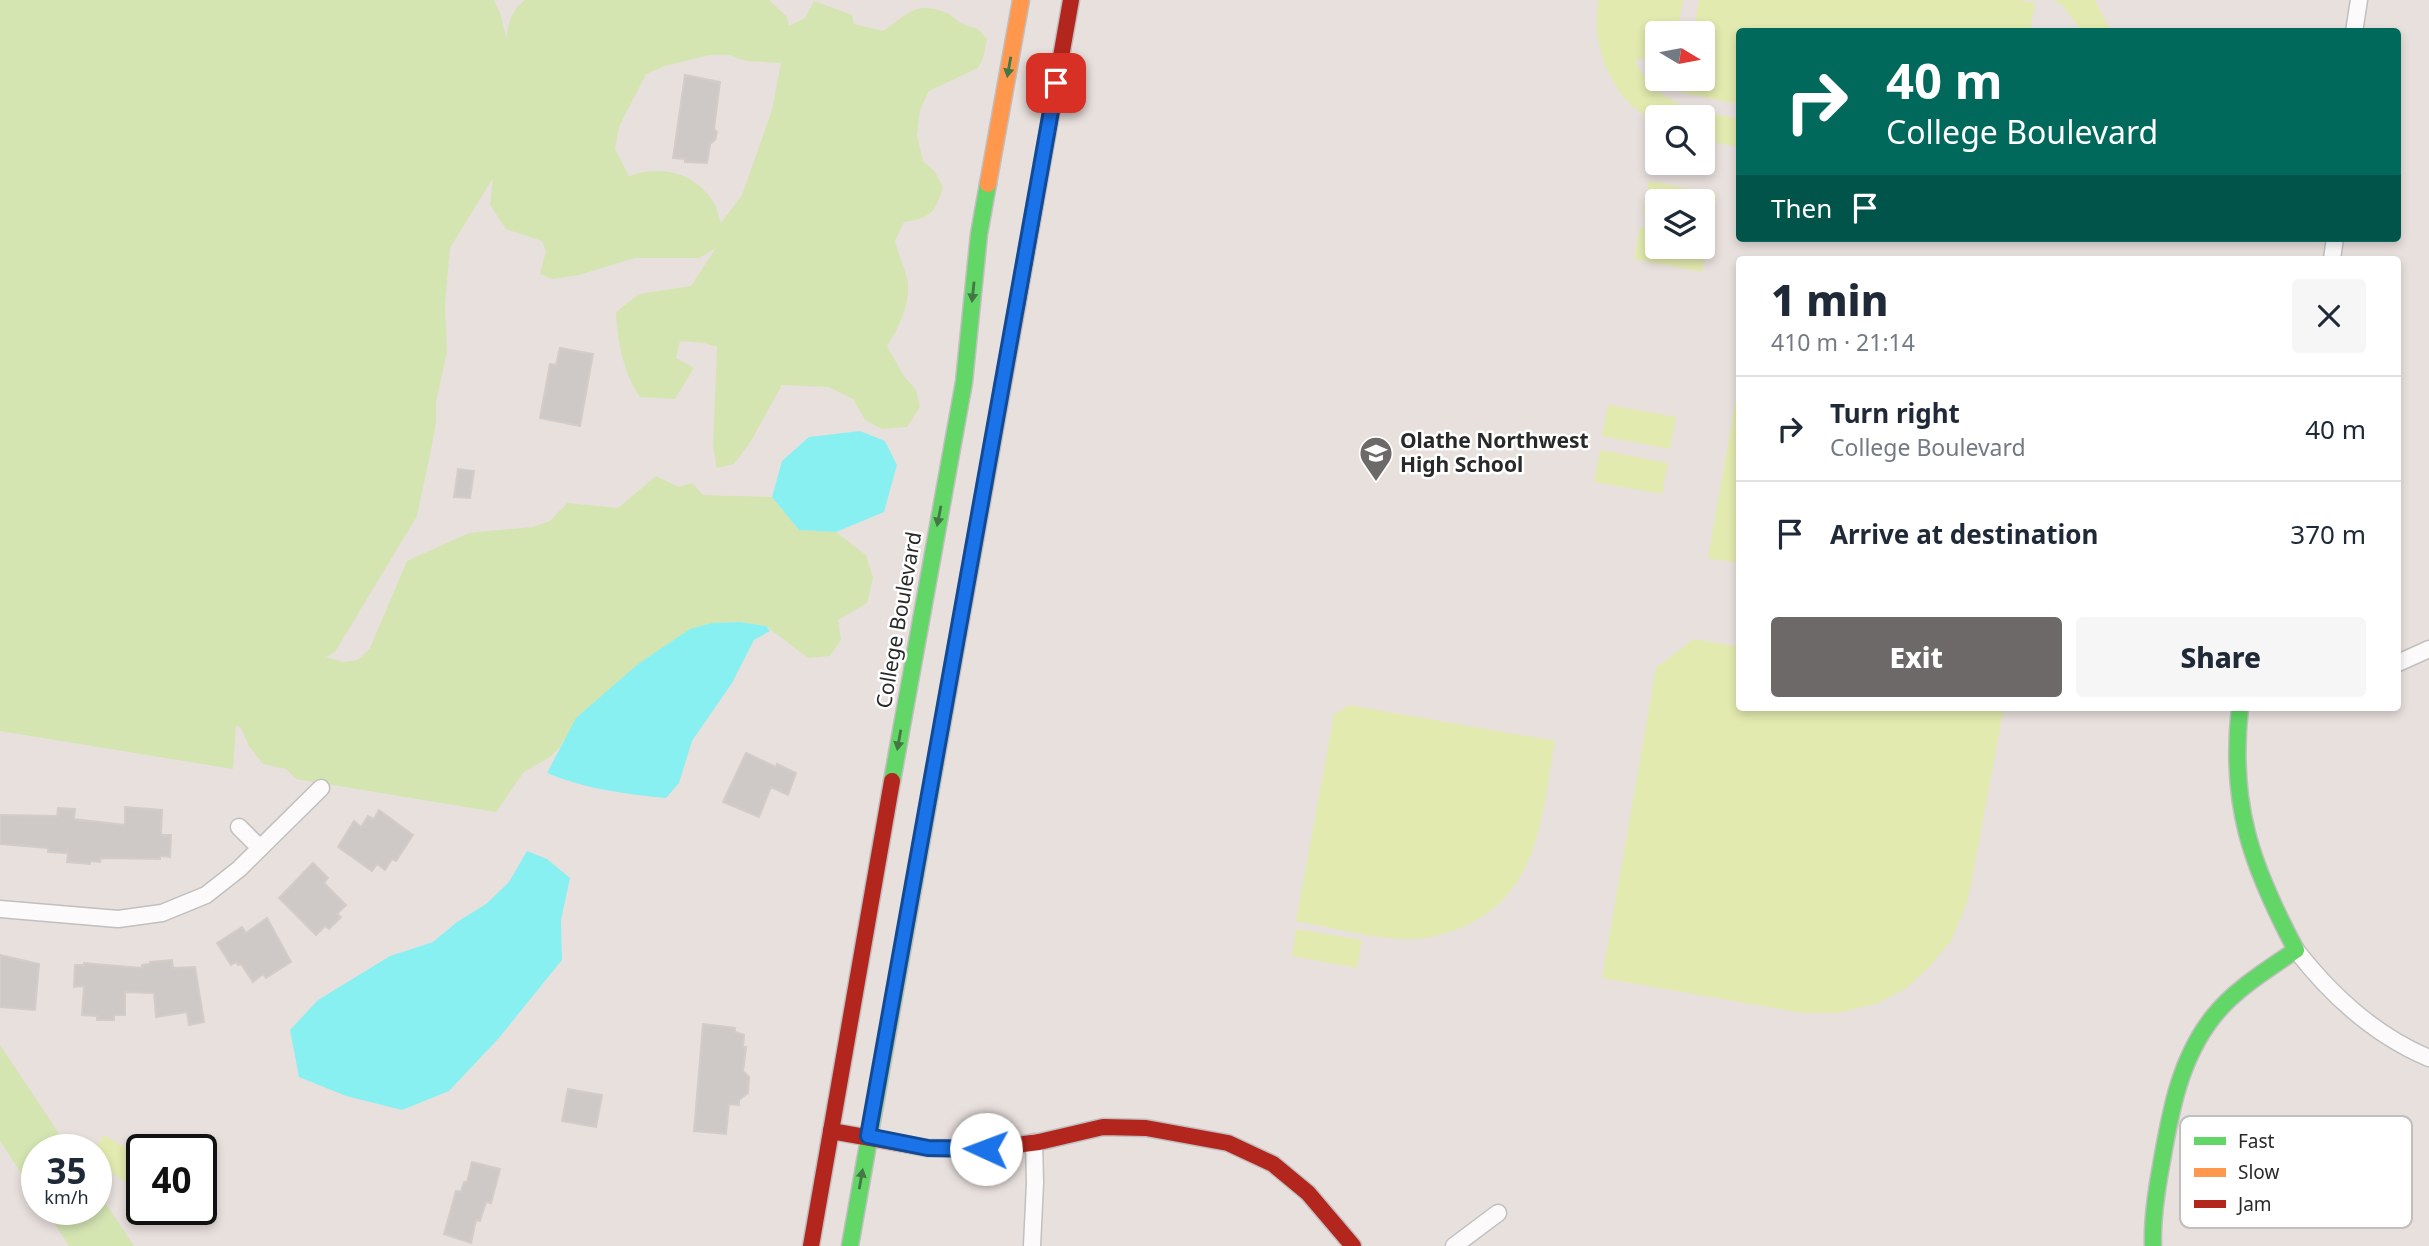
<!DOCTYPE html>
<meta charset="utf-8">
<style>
body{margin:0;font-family:"Noto Sans",sans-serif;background:#f6f6f7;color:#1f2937;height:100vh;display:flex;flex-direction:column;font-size:26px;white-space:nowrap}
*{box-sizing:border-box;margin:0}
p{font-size:23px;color:#747a83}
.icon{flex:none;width:38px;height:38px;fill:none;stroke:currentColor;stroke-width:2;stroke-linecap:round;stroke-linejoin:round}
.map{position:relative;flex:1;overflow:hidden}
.panel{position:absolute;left:1736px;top:256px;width:665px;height:455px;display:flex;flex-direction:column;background:#fff;border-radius:7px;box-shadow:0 4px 10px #0003}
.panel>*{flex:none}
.hud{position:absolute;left:1736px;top:28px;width:665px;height:214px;border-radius:7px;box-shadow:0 4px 10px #0003;background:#00695c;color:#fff;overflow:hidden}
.needle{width:46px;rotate:100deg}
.controls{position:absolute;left:1645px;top:21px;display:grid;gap:14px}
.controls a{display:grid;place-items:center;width:70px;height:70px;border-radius:7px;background:#fff;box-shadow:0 4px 10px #0003;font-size:35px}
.speed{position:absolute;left:21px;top:1134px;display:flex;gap:14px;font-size:35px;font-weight:700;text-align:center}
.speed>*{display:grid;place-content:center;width:91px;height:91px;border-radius:50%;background:#fff;box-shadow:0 4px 10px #0003;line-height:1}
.speed small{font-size:18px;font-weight:400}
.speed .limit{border:4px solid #111;border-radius:10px;background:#fff;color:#111}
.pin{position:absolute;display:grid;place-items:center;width:60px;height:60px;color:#fff;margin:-30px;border-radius:14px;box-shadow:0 4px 10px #0006}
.me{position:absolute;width:77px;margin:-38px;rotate:272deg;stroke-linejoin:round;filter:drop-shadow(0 0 5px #0008)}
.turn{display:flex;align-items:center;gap:24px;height:147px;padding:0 35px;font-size:32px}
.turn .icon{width:91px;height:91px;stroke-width:2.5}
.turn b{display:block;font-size:49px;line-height:60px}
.then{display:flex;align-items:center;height:66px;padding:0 35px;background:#0003;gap:14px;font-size:26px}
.round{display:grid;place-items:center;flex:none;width:74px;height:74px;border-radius:7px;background:#f6f6f7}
.headline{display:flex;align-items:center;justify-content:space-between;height:119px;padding:0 35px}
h1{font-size:42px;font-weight:800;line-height:52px}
.button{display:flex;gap:14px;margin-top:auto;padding:14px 35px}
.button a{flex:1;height:80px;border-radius:7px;background:#6c6968;color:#fff;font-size:28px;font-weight:800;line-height:80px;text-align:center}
.button a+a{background:#f6f6f7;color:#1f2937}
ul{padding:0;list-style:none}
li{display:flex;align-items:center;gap:21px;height:105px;padding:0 35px;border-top:2px solid #e0e1e3}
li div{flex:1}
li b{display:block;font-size:26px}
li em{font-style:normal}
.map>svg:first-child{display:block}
</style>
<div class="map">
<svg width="2429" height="1246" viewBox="0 0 2429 1246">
<rect width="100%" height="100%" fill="#e8e0dd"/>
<!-- green -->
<g fill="#d4e5b2" fill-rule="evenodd">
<path d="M0,0H494L500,13L507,40C507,24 512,9 525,0H769L787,17L789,26L805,18L814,1L852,15L854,24L883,31C908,14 916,0 947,13C952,15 956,20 961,23C976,31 973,21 987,39L983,58L978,68L929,91L920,110L917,135L923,161L935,172L943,187C935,213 931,218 904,222L895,241C898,253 904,266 907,278C912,300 899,329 887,346L904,376L916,390L920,407L907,427L882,429L865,420L853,399L828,387L782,385L751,441L734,464L717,468L713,448L717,347L704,343L680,341L676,358L694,368L675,399L640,397C624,375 617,340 616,312L639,294L691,286L716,248L699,258H635L579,275L552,279L540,274L546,251L542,241L506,229L490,205L493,178L450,248L445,305L447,352L436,402V423L431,450L417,516L335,652L326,657L343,662L358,660L370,648L407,561L469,533L532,527L550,521L567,503L618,508L656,476L679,487L692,483L703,495L772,497L799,530L836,532L866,555L873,578L867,603L838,620L841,640L830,656L808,658L766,626L740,622L712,623L638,664L577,718L560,747L550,757L524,772L496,812L296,779L286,769L263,764L249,746L241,728L236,725L233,769L0,731ZM710,55H729L746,61L781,63L772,110L742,195L721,223C719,217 717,209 714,203C695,172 661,165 629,176L615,149L619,127L646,74L665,66Z"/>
<path d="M0,1045L70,1150H37V1197L0,1141Z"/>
<path d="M96,1189L134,1246H69L45,1209H96Z"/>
</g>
<!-- pitch -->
<g fill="#e3eaaf">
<path d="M1599,0H1683L1677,33H1657V60L1641,58L1635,62C1661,107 1692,110 1739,119V147L1703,140V117H1657V125C1648,117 1636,110 1627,101C1604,75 1591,34 1599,0Z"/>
<path d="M1699,0H2018L2035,3L2030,31L1740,32L1739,104L1682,93L1685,79H1703V33H1693Z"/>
<path d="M2054,0H2095L2111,31H2082L2062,5Z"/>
<path d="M1649,181L1717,194L1711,226L1703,225V201H1657V216L1643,213Z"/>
<path d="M1640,227L1657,230V247H1703V238L1708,239L1702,272L1634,259Z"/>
<path d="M1739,381L1740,563H1739L1708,558Z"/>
<path d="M1608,405L1676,417L1670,449L1602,436Z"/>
<path d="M1600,450L1668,463L1662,494L1594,482Z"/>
<path d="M1694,639L1739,647L1740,707H2004L1968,900L1951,941L1929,967L1905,989L1878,1003L1838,1013H1803L1602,978L1656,668Z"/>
<path d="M1349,705L1555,741C1542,810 1542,884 1473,922C1453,932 1429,940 1407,939C1374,939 1329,927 1296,921L1334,715Z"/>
<path d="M1296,929L1362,940L1357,968L1292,956Z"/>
<path d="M104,1135L142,1158V1177L135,1188L96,1162V1150H94Z"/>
</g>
<!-- water -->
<g fill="#89f0f1">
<path d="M860,431L885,441L897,465L884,512L836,532L799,530L772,497L782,461L809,437Z"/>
<path d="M740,622L766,626L770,631L754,640L732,683L692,741L679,783L666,798C625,794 585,789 547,773L576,718L638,664L690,629L712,623Z"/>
<path d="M527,851L547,859L570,878L561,920L562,960L498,1039L449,1091L402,1110L346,1096L299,1077L290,1030L318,1000L390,956L433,942L457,922L486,904L509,882Z"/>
</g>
<!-- building -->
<g fill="#cec9c7" stroke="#d3ccc9" stroke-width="2">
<path d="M685,75L720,82L714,129L717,132L715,140L710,144L707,163L685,162V159L673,158Z"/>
<path d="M560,348L593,354L580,426L540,418L550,364L556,365Z"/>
<path d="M458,469L474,471L470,498L454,497Z"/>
<path d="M746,753L776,767L777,764L796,773L788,795L771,787L759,817L723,802Z"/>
<path d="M125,807L162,810L161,835H171L170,857L160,856V859L101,858L100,862L90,861V864L67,862L68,853L48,852V848L0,844V815L57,816L58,808L75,809L74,819L125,825Z"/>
<path d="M379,810L413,835L396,861L392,859L385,870L377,864L372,871L338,847L354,821L361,827L368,816L374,819Z"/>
<path d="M313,863L328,878L324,883L346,905L337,914L341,917L329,929L325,926L316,935L279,898Z"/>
<path d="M267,918L291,962L266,978L263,974L253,982L241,964L238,965L236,962L231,965L217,943L242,927L246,933Z"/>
<path d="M0,955L39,964L35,1010L0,1007Z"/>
<path d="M172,960L173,968L195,967L204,1022L189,1025L187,1012L156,1017L154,993L125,992V1015H114V1020H97V1016L82,1015L84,986L74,987L75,965H84V963L142,968V965L150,964V962Z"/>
<path d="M703,1024L735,1028V1032L744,1035L743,1047H746L743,1071L749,1077L748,1093L739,1100V1105L729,1104L726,1134L694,1131Z"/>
<path d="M568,1089L602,1095L596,1127L562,1121Z"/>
<path d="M472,1162L500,1169L491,1203L486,1202L480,1221L476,1220L471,1243L444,1234L456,1191L461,1192L464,1182H467Z"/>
</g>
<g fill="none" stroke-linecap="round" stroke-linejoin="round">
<defs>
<g id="street">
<path d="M2354,32L2359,0"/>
<path d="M2332,259L2335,238"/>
<path d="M2398,663L2429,649"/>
<path d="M239,827L260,848"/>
<path d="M0,909L118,919L162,913L206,895L239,869L321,788"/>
<path d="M2296,950C2331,995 2376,1036 2429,1058"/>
<path d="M1032,1246L1035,1183L1034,1142"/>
<path d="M1454,1246L1498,1213"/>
</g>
<g id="fast">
<path d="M892,781L964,382L979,234L988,184"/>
<path d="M850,1246L948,692"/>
<path d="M2153,1246C2152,1219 2156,1193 2161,1166C2170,1114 2179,1060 2213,1017C2235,989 2267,970 2296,950C2251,865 2229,804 2240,707"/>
</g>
<g id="slow">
<path d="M988,184L1021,0"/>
<path d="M948,692L1017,306"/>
</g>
<g id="jam">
<path d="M1017,306L1071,0"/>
<path d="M831,1131L927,1148L986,1149L1039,1142L1103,1127L1146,1128L1228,1143L1273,1164L1308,1193L1353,1246"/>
<path d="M811,1246L892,781"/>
</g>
</defs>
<!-- street casing -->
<use href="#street" stroke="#c1bfbf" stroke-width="19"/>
<!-- fast casing -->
<use href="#fast" stroke="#c1bfbf" stroke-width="19"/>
<!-- slow casing -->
<use href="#slow" stroke="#c1bfbf" stroke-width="19"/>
<!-- jam casing -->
<use href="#jam" stroke="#c1bfbf" stroke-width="19"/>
<!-- street -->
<use href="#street" stroke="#fcfafa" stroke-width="16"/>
<!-- fast -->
<use href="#fast" stroke="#63d668" stroke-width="16"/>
<!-- slow -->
<use href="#slow" stroke="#ff974d" stroke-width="16"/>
<!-- jam -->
<use href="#jam" stroke="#b3261e" stroke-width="16"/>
</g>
<!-- one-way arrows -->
<defs><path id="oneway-solid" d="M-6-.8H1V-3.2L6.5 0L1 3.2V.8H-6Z" transform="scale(1.75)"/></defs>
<g fill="#437745">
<use href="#oneway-solid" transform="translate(1009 67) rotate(100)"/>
<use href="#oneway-solid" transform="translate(973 292) rotate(96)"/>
<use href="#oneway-solid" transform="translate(939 516) rotate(101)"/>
<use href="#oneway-solid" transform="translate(899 740) rotate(100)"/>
<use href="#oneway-solid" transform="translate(861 1179) rotate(-80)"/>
</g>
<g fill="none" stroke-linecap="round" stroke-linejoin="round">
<defs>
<path id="route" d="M986,1149L928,1148L868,1136L1056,83"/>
</defs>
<!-- route casing -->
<use href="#route" stroke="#114b97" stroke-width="18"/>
<!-- route -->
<use href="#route" stroke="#1a73e8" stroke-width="12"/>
</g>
<!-- icons -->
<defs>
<symbol id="school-pin" viewBox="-11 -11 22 30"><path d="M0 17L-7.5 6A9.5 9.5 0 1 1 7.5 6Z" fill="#6c6968" stroke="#fff"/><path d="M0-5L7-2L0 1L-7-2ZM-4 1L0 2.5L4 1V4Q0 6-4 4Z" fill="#fff"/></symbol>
</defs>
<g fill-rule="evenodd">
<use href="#school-pin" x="1357" y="434" width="38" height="52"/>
</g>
<g text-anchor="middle" stroke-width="5" stroke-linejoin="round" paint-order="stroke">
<!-- poi labels -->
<g font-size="21" font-weight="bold" fill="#292929" stroke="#fff" text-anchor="start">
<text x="1400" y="448">Olathe Northwest<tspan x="1400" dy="24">High School</tspan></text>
</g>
<!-- street labels -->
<g font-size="21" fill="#292929" stroke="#fff">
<text transform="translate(899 620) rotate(-80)" y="7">College Boulevard</text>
</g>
</g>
<!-- legend -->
<rect x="2180" y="1116" width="232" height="112" rx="10" fill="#fff" stroke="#bfbfbf" stroke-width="2"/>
<rect x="2194" y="1137" width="32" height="8" fill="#63d668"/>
<rect x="2194" y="1168" width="32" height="9" fill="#ff974d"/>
<rect x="2194" y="1200" width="32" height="8" fill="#b3261e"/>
<g font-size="19" fill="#292929">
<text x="2238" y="1148">Fast</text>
<text x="2238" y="1179">Slow</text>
<text x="2238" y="1211">Jam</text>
</g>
</svg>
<div class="controls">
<a><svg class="needle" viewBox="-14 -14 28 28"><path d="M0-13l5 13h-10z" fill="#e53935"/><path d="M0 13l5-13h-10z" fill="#747a83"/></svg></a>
<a><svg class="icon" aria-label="search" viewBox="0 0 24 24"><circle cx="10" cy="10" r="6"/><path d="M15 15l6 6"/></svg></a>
<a><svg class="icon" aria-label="layers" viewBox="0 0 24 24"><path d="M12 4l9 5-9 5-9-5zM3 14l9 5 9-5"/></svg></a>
</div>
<div class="speed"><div>35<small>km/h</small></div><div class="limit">40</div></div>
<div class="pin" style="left:1056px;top:83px;background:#d93025"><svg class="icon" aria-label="arrive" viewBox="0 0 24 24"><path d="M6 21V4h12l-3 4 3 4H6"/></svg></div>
<svg class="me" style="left:986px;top:1149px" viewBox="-20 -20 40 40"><circle r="19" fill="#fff"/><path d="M0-13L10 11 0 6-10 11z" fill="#1a73e8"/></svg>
<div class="hud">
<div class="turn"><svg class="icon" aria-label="right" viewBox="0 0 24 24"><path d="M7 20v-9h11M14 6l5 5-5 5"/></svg><div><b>40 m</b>College Boulevard</div></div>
<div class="then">Then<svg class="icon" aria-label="arrive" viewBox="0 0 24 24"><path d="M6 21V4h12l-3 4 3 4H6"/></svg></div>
</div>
<section class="panel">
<div class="headline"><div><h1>1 min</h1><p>410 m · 21:14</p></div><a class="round"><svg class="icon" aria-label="close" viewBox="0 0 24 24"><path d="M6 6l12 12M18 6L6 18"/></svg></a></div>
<ul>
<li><svg class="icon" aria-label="right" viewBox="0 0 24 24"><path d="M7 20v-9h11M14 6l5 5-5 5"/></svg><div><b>Turn right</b><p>College Boulevard</p></div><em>40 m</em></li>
<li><svg class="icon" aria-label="arrive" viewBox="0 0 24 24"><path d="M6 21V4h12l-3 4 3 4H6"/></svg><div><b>Arrive at destination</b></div><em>370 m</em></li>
</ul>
<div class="button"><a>Exit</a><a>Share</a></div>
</section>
</div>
